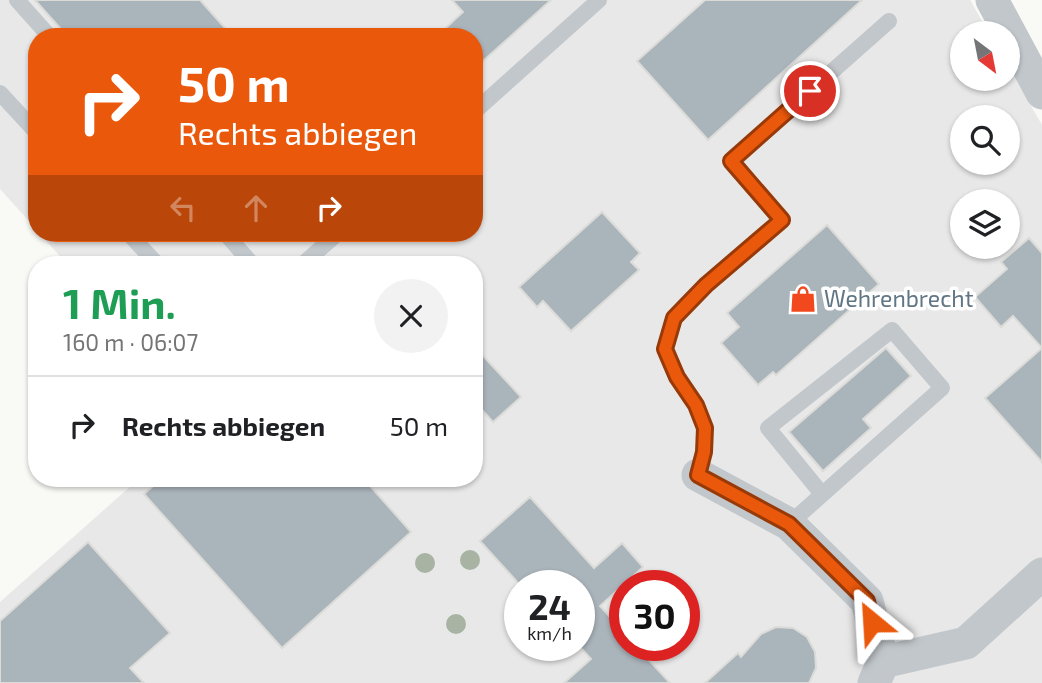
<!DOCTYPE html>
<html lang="de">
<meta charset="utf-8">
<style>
body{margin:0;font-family:"Exo 2",sans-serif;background:#f2f2f2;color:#202124;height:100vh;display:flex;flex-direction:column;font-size:26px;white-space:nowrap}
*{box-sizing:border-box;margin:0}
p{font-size:23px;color:#757577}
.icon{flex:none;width:38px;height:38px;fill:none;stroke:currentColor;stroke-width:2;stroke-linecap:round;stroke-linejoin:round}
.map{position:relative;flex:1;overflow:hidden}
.sheet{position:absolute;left:28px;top:256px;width:455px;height:231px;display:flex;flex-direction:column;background:#fff;border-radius:28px;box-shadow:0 2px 5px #0004}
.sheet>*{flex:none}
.guide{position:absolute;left:28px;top:28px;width:455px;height:214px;border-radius:28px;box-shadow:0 2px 5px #0004;background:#ea580c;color:#fff;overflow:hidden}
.needle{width:46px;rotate:148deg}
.fabs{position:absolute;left:950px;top:21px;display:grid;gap:14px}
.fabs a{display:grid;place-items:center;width:70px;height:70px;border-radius:50%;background:#fff;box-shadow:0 2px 5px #0004;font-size:35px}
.speed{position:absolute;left:504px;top:570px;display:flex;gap:14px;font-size:35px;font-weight:700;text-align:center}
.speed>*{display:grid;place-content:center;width:91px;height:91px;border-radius:50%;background:#fff;box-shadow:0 2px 5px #0004;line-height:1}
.speed small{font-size:18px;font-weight:400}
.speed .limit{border:10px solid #d22;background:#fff;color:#111}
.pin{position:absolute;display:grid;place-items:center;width:60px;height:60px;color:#fff;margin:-30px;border:4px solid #fff;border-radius:50%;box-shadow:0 2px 7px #0007}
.me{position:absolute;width:77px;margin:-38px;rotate:333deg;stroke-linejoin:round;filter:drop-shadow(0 0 5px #0008)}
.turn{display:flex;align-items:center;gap:24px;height:147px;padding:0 35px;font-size:32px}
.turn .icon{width:91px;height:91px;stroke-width:2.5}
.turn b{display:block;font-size:49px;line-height:60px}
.lanes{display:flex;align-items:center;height:66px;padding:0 35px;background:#0003;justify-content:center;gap:35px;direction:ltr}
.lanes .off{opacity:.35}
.round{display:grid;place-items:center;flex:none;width:74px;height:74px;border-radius:37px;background:#f2f2f2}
.headline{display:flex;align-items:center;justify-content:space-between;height:119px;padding:0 35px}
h1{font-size:42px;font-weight:700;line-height:52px;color:#1e9e55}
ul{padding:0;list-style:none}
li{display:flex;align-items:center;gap:21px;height:98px;padding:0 35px;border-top:2px solid #e0e0e0}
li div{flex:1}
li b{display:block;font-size:26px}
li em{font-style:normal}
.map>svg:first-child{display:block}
</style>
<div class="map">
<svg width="1042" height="683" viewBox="0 0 1042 683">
<rect width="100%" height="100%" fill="#f9f9f6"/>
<!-- built -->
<path fill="#e7e8e7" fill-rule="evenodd" d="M0,0H970L989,33H962V79H1008V66L1042,125V683H0V602L140,478H474V264H67L39,233H474V37H37V230L0,189ZM962,117H1008V163H962ZM962,201H1008V247H962ZM520,586H579V646H520ZM625,586H684V646H625Z"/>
<!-- building -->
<g fill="#aab4bb" stroke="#dbdbd8" stroke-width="2">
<path d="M35,0H200L233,37H68Z"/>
<path d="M452,0H551L474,69V37H436L463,12Z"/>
<path d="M705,0H862L708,140L637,61Z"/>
<path d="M602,212L640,253L631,262L639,270L571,331L543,301L537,307L519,287Z"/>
<path d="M827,225L879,284L776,375L773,372L758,385L721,343L739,327L727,313Z"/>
<path d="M1029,238L1042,253V348L1013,316L1001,327L975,297L1007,269L1001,262Z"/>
<path d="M474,346L521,397L493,422L474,401Z"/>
<path d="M886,348L911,376L863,419L871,428L823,471L789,432Z"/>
<path d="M1042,348V462L985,398Z"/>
<path d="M162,478H363L411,532L282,648L144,494Z"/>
<path d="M530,497L594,568L622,543L643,567L600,606L625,633V646H636L670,683H564L591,659L579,646V586H521L480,541Z"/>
<path d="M88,542L170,633L130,668L144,683H0V621Z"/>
<path d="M776,627L793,628L807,637L815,652L816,668L809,683H705L738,653L741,657L761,634Z"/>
</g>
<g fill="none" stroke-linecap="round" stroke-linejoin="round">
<!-- lane -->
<g stroke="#c2c7cb" stroke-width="16">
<path d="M17,0L50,37"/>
<path d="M0,93L37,133"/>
<path d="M474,112L599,0"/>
<path d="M128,233L157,264"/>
<path d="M225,233L252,264"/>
<path d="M303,264L338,233"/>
<path d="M698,475L704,452L705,428L696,405L677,377L665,350L674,318L706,285L782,220L731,161L889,21"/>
<path d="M789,524L942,388L892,330L768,428L822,494"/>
</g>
<!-- street -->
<g stroke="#c2c7cb" stroke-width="33">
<path d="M992,0L1042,93"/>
<path d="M698,475L789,524L867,601L883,662L874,683"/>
<path d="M883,662L966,643L1042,574"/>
</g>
</g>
<!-- trees -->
<g fill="#a8b3a4">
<circle cx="470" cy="560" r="10"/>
<circle cx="425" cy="563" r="10"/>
<circle cx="456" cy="624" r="10"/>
</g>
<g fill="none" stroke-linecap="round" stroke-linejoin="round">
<defs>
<path id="route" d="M810,91L731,161L782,220L706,285L674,318L665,349L677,377L696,405L705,428L704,452L698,475L789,524L867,601L872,622"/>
</defs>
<!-- route casing -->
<use href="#route" stroke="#983908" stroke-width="18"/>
<!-- route -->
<use href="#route" stroke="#ea580c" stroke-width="12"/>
</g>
<!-- icons -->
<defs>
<symbol id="shop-bare" viewBox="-9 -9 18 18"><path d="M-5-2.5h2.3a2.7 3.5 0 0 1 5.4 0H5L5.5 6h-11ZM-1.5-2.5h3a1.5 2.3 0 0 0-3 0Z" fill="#f2481d" stroke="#fff" stroke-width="2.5" paint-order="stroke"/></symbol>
</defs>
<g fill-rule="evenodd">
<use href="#shop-bare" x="784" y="280" width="38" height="38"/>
</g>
<g text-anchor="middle" stroke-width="7" stroke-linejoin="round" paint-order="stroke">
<!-- poi labels -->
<g font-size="23" fill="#617684" stroke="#fff" text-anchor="start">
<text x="824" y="307">Wehrenbrecht</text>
</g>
</g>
</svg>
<div class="fabs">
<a><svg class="needle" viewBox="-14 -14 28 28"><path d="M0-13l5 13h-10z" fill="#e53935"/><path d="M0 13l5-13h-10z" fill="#757577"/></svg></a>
<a><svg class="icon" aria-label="search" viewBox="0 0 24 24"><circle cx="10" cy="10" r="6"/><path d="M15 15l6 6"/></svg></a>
<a><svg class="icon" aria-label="layers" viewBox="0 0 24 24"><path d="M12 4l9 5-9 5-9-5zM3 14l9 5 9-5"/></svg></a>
</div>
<div class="speed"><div>24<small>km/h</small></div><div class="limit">30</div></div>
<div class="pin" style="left:810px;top:91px;background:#d93025"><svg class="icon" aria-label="arrive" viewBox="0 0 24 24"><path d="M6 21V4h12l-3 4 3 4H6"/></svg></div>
<svg class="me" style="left:872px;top:622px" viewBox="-20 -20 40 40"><path d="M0-17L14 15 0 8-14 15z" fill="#ea580c" stroke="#fff" stroke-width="4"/></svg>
<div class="guide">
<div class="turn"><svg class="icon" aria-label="right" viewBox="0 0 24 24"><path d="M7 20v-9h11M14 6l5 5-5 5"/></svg><div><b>50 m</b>Rechts abbiegen</div></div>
<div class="lanes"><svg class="icon off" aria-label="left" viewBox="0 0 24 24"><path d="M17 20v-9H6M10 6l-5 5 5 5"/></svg><svg class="icon off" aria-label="ahead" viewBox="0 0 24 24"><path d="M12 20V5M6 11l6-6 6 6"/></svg><svg class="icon" aria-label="right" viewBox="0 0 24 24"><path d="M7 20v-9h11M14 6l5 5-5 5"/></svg></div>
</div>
<section class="sheet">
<div class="headline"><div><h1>1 Min.</h1><p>160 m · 06:07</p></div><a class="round"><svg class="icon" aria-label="close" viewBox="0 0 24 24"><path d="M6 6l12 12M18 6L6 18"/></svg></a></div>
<ul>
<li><svg class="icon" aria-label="right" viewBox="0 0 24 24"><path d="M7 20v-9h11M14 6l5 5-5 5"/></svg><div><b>Rechts abbiegen</b></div><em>50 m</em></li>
</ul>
</section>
</div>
